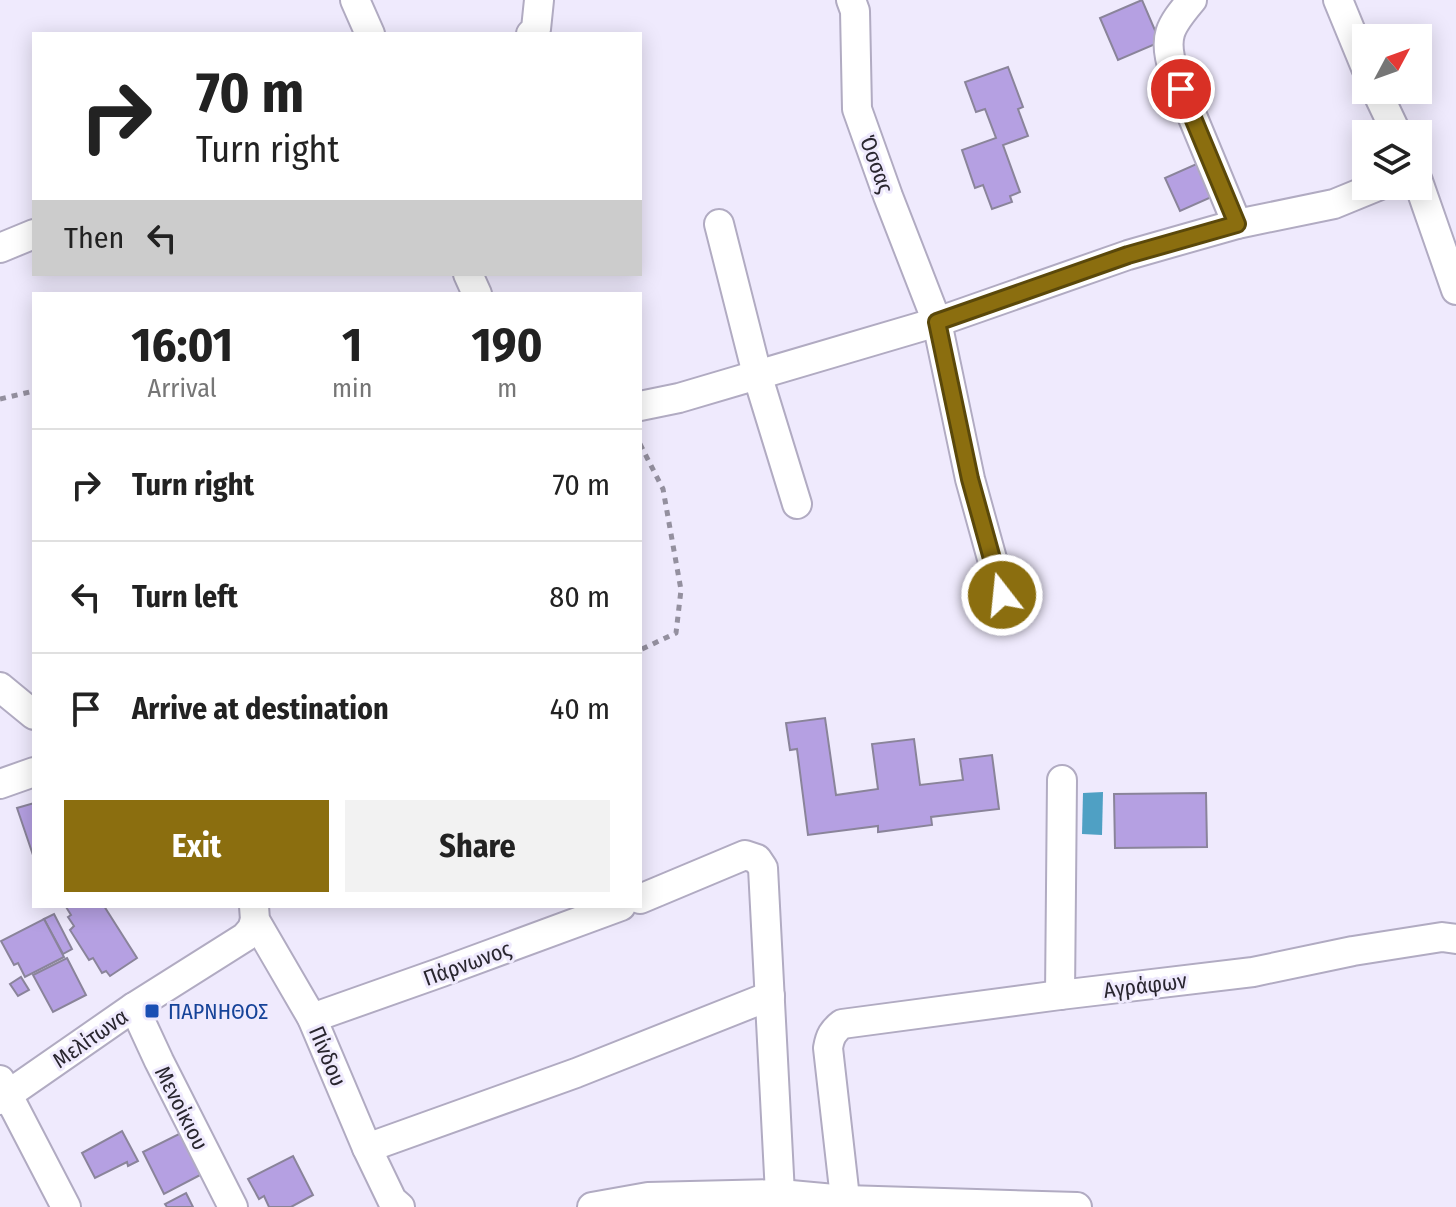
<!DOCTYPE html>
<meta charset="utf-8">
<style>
body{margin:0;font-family:"Fira Sans Condensed",sans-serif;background:#f2f2f2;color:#222;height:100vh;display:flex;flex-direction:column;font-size:30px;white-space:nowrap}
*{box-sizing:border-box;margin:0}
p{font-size:26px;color:#767676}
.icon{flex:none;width:44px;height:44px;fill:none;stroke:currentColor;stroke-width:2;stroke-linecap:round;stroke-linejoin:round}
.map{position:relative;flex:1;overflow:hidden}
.sheet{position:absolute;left:32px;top:292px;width:610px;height:616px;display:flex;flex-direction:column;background:#fff;border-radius:0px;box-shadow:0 4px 20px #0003}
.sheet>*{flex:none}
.top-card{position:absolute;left:32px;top:32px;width:610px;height:244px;border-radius:0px;box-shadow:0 4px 20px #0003;background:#fff;color:#222;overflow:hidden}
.needle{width:52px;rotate:49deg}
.fabs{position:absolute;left:1352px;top:24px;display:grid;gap:16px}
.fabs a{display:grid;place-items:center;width:80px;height:80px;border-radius:0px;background:#fff;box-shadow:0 4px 20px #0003;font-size:40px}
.pin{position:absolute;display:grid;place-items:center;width:68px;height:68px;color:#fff;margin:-34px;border:4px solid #fff;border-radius:50%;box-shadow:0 2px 8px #0007}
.me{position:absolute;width:88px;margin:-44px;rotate:344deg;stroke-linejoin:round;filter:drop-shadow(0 0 6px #0008)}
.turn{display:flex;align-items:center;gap:28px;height:168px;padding:0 32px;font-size:36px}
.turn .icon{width:104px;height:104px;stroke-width:2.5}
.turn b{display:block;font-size:56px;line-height:68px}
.then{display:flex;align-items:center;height:76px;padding:0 32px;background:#0003;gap:16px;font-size:30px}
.eta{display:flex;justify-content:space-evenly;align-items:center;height:136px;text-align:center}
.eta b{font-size:48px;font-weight:700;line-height:56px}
.button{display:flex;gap:16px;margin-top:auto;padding:16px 32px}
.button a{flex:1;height:92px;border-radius:0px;background:#8b6e0f;color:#fff;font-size:32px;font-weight:700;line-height:92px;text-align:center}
.button a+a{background:#f2f2f2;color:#222}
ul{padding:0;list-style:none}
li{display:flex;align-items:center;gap:24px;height:112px;padding:0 32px;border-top:2px solid #e0e0e0}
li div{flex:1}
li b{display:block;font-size:30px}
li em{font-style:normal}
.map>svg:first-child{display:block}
</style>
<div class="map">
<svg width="1456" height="1207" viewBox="0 0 1456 1207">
<rect width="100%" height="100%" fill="#efeafd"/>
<!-- water -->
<path fill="#4fa0c4" d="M1103,792L1102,835L1082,834L1083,793Z"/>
<!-- building -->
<g fill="#b5a0e2" stroke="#8a849a" stroke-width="2">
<path d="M1142,0L1160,42L1118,60L1100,18Z"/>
<path d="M1008,67L1023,107L1018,109L1028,136L1003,145L1020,192L1010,196L1012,202L992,209L983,185L975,188L962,150L996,138L985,109L976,112L965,82Z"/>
<path d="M1201,162L1216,195L1180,211L1165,178Z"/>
<path d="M825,718L836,795L878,789L872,744L914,739L920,785L963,780L960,759L992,755L999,809L931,817L932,825L878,832V826L808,835L797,749L790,750L786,723Z"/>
<path d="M1206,793L1207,847L1115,848L1114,794Z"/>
<path d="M34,803V858L17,808Z"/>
<path d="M67,906H104L137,958L110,976L106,971L102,973L93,958L89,960L70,930L74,926L68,917L71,915L66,907Z"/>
<path d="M54,914L72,949L63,954L44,919Z"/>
<path d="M44,919L64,957L25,977L18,963L14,965L1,941Z"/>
<path d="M67,958L86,995L53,1012L33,975Z"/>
<path d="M21,977L29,990L18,996L10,984Z"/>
<path d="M122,1131L138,1161L128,1166L127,1162L95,1178L82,1153Z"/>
<path d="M183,1132L204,1173L164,1194L143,1152Z"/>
<path d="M293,1156L313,1195L291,1207H269L264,1196L259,1199L248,1179Z"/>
<path d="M186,1193L193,1207H167L165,1204Z"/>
</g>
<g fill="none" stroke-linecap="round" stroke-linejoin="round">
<defs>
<g id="minor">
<path d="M355,0L370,34"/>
<path d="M851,0L855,11L857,109L888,196L937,322L970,479L1002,595"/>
<path d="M1192,0C1170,26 1162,37 1174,72L1237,224"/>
<path d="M1338,0L1366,68"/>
<path d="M531,34L536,29L539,0"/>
<path d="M1376,90L1397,134"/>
<path d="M1418,181L1456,290"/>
<path d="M719,224L757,374L797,504"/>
<path d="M0,248L34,234"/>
<path d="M468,274L477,294"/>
<path d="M640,406L679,398L937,322L1128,255L1237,224L1334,204L1378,186"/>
<path d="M0,687L34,715"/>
<path d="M0,784L34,772"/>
<path d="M640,899L745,855L757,859L763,868L780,1194"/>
<path d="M254,906L255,920L312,1018L367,1148L392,1200L400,1207"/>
<path d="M1060,995L1062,780"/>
<path d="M134,1007L159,1061L233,1207"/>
<path d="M312,1018L442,972L621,906"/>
<path d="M0,1080L66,1207"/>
<path d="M0,1100L134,1007L245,937L252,929L255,920"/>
<path d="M367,1148L576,1073L770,996"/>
<path d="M592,1207L648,1197L780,1194L845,1200L1077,1207"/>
<path d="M846,1207L828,1048C830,1036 833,1031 842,1024L1060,995L1253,972L1353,951L1442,937L1456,939"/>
</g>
</defs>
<!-- minor casing -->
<use href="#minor" stroke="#b1abc2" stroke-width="32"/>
<!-- path -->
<g stroke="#94909f" stroke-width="5" stroke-dasharray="6 6" stroke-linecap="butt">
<path d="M0,399L34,391"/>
<path d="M640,444L663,489L681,590L676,633L640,650"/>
</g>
<!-- minor -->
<use href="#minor" stroke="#fff" stroke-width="28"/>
</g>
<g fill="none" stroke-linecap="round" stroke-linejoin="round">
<defs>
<path id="route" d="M1002,595L970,479L937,322L1128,255L1237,224L1181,89"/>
</defs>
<!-- route casing -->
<use href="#route" stroke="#5a480a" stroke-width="20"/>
<!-- route -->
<use href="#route" stroke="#8b6e0f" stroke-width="14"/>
</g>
<!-- markers -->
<rect fill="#1a4fb4" stroke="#efeafd" stroke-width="3" x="144" y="1003" width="16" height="16" rx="4"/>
<g text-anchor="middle" stroke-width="6" stroke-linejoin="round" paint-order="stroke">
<!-- street labels -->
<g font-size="22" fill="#29262f" stroke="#efeafd">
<text transform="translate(877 164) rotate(70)" y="8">Όσσας</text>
<text transform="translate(467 963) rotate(-20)" y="8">Πάρνωνος</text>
<text transform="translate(1145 985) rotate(-7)" y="8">Αγράφων</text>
<text transform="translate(90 1038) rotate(-35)" y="8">Μελίτωνα</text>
<text transform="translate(328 1056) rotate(67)" y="8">Πίνδου</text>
<text transform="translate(182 1108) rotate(63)" y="8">Μενοίκιου</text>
</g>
<!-- transit labels -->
<g font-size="22" fill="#164399" stroke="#efeafd" text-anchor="start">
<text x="168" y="1019">ΠΑΡΝΗΘΟΣ</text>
</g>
</g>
</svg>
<div class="fabs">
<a><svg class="needle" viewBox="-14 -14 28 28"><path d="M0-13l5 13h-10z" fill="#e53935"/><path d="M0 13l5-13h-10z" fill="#767676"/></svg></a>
<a><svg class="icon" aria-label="layers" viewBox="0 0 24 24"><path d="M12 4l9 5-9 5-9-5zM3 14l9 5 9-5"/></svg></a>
</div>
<div class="pin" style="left:1181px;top:89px;background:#d93025"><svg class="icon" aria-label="arrive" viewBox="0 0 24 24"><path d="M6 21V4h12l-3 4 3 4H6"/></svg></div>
<svg class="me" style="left:1002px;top:595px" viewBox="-20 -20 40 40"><circle r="17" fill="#8b6e0f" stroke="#fff" stroke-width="3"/><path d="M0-11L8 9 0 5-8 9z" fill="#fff"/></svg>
<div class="top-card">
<div class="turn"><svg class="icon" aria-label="right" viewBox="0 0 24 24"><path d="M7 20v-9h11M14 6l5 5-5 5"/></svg><div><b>70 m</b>Turn right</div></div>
<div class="then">Then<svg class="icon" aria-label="left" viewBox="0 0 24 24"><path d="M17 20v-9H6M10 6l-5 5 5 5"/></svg></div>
</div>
<section class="sheet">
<div class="eta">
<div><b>16:01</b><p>Arrival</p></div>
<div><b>1</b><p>min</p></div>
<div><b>190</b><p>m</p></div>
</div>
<ul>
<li><svg class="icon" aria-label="right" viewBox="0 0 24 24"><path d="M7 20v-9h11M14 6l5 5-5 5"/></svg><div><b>Turn right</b></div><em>70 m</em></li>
<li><svg class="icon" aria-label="left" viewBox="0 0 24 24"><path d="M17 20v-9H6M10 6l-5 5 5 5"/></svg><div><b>Turn left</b></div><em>80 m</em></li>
<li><svg class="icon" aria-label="arrive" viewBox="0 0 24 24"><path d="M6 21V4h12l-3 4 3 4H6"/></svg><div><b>Arrive at destination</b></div><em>40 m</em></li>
</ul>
<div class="button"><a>Exit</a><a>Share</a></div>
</section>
</div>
